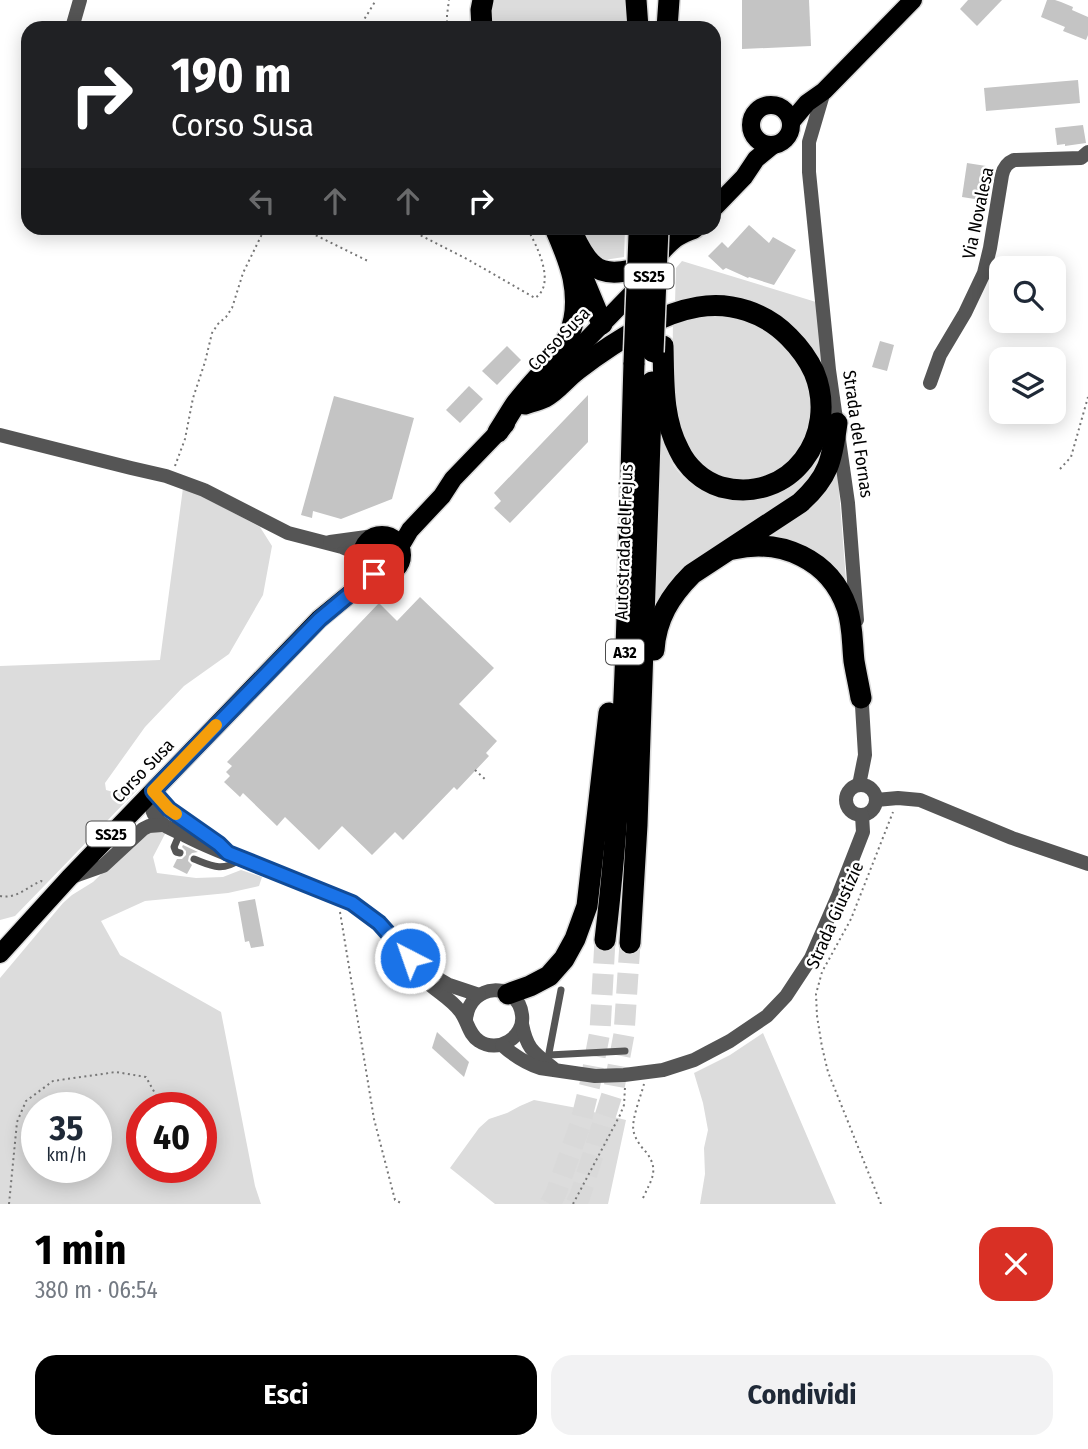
<!DOCTYPE html>
<html lang="it">
<meta charset="utf-8">
<style>
body{margin:0;font-family:"Fira Sans Condensed",sans-serif;background:#f2f2f3;color:#1f2937;height:100vh;display:flex;flex-direction:column;font-size:26px;white-space:nowrap}
*{box-sizing:border-box;margin:0}
p{font-size:23px;color:#747a83}
.icon{flex:none;width:38px;height:38px;fill:none;stroke:currentColor;stroke-width:2;stroke-linecap:round;stroke-linejoin:round}
.map{position:relative;height:1204px;overflow:hidden}
.side{display:flex;flex-direction:column;background:#fff;flex:1}
.side>*{flex:none}
.guide{position:absolute;left:21px;top:21px;width:700px;height:214px;border-radius:21px;box-shadow:0 4px 18px #0003;background:#202124;color:#fff;overflow:hidden}
.tools{position:absolute;left:989px;top:256px;display:grid;gap:14px}
.tools a{display:grid;place-items:center;width:77px;height:77px;border-radius:14px;background:#fff;box-shadow:0 4px 18px #0003;font-size:35px}
.speed{position:absolute;left:21px;top:1092px;display:flex;gap:14px;font-size:35px;font-weight:700;text-align:center}
.speed>*{display:grid;place-content:center;width:91px;height:91px;border-radius:50%;background:#fff;box-shadow:0 4px 18px #0003;line-height:1}
.speed small{font-size:18px;font-weight:400}
.speed .limit{border:10px solid #d22;background:#fff;color:#111}
.pin{position:absolute;display:grid;place-items:center;width:60px;height:60px;color:#fff;margin:-30px;border-radius:14px;box-shadow:0 4px 10px #0006}
.me{position:absolute;width:77px;margin:-38px;rotate:319deg;stroke-linejoin:round;filter:drop-shadow(0 0 5px #0008)}
.turn{display:flex;align-items:center;gap:24px;height:147px;padding:0 35px;font-size:32px}
.turn .icon{width:91px;height:91px;stroke-width:2.5}
.turn b{display:block;font-size:49px;line-height:60px}
.lanes{display:flex;align-items:center;height:66px;padding:0 35px;background:#0003;justify-content:center;gap:35px;direction:ltr}
.lanes .off{opacity:.35}
.round{display:grid;place-items:center;flex:none;width:74px;height:74px;border-radius:21px;background:#f2f2f3}
.head{display:flex;align-items:center;justify-content:space-between;height:119px;padding:0 35px}
h1{font-size:42px;font-weight:700;line-height:52px;color:#000}
.button{display:flex;gap:14px;margin-top:auto;padding:14px 35px}
.button a{flex:1;height:80px;border-radius:21px;background:#000;color:#fff;font-size:28px;font-weight:700;line-height:80px;text-align:center}
.button a+a{background:#f2f2f3;color:#1f2937}
.map>svg:first-child{display:block}
</style>
<div class="map">
<svg width="1088" height="1204" viewBox="0 0 1088 1204">
<rect width="100%" height="100%" fill="#fff"/>
<!-- green -->
<g fill="#dcdcdc" fill-rule="evenodd">
<path d="M493,0H627L631,28H491L490,19Z"/>
<path d="M583,228H625L624,257L604,260L596,257Z"/>
<path d="M682,261L816,302L824,374L796,331L675,303L676,268Z"/>
<path d="M692,315L742,317L764,327L785,345L802,367L811,389L813,412L808,440L796,458L763,480L720,479L702,469L681,440L672,394L673,322Z"/>
<path d="M829,428L826,451L803,491L655,610L661,436C665,445 669,457 674,466C699,503 761,511 796,483C813,469 821,449 829,428Z"/>
<path d="M837,464L847,593L756,540Z"/>
<path d="M183,488L202,496L260,527L272,546L263,595L229,654L184,686L145,727L105,783L106,790L113,792L128,788L137,790L15,916L0,920V666L160,660Z"/>
<path d="M145,832H166L153,857L157,873L196,878L223,877L241,870L262,877L259,886L228,893L145,901L101,921L120,955L221,1012L255,1186L261,1204H0V978L63,903L72,895L93,882ZM37,1108H96V1167H37ZM142,1108H201V1167H142Z"/>
<path d="M763,1033L836,1204H700L705,1174L704,1148L708,1130L703,1103L694,1073L730,1055Z"/>
<path d="M534,1100L577,1108L626,1120L608,1204H495L450,1168L479,1128L489,1119L507,1113L520,1106Z"/>
</g>
<!-- building -->
<g fill="#c4c4c4">
<path d="M742,0H809L811,46L742,49Z"/>
<path d="M968,0H1002L977,26L960,9Z"/>
<path d="M1047,0H1055L1061,2L1073,7L1072,10L1088,17V35L1086,40L1063,31L1065,27L1041,17Z"/>
<path d="M1078,80L1080,103L986,111L984,88Z"/>
<path d="M1083,125L1086,143L1065,146V144L1057,145L1055,128Z"/>
<path d="M967,163L986,166L981,200L962,197Z"/>
<path d="M749,225L769,243L773,237L796,250L774,285L749,277L748,278L726,268L723,270L708,256L722,242L728,248Z"/>
<path d="M880,341L894,345L887,371L872,367Z"/>
<path d="M507,346L521,360L497,385L482,371Z"/>
<path d="M469,386L483,399L460,423L446,410Z"/>
<path d="M588,395V442L510,523L494,508L501,501L494,493Z"/>
<path d="M334,396L414,418L392,499L341,519L313,511L312,518L301,515Z"/>
<path d="M420,597L494,668L459,704L497,741L486,753L489,756L457,790L454,787L403,840L395,832L372,855L342,826L319,850L285,817L277,826L243,793L240,797L224,782L230,776L226,772L232,766L227,762L379,603L397,621Z"/>
<path d="M183,845L198,852L192,853L189,856L188,861L192,865L187,874L173,867L177,859H182L186,855V851L182,847Z"/>
<path d="M255,899L264,946L251,948L249,941L245,942L238,902Z"/>
<path d="M437,1032L469,1062L464,1077L432,1048Z"/>
</g>
<g fill="none" stroke-linecap="round" stroke-linejoin="round">
<!-- motorway-tunnel -->
<g stroke="#d9d9d9" stroke-width="21" stroke-dasharray="21 10" stroke-linecap="butt">
<path d="M550,1204L556,1193L580,1125L590,1084L600,1031L605,940"/>
<path d="M576,1204L580,1196L614,1088L624,1034L630,943"/>
</g>
<defs>
<g id="primary">
<circle cx="771" cy="125" r="20"/>
<path d="M791,122L807,103L824,91L913,0"/>
<path d="M714,208L744,177L756,159L773,145"/>
<path d="M545,383L642,283"/>
<circle cx="382" cy="555" r="20"/>
<path d="M400,547L410,530L442,496L453,479L506,424"/>
<path d="M0,954L69,878L319,619L374,574"/>
</g>
<g id="motorway">
<path d="M636,0L638,28"/>
<path d="M482,28L481,10L483,0"/>
<path d="M667,28L669,0"/>
<path d="M570,228C576,240 582,256 593,265C607,278 637,271 650,261C659,254 665,245 674,238C680,233 687,231 694,228"/>
<path d="M580,271L602,324"/>
<path d="M525,404C531,402 539,400 545,397C557,391 566,378 577,370C611,344 656,314 698,307C731,301 766,313 789,337C799,347 808,359 814,372C840,435 791,505 721,487C702,481 687,467 679,450C662,418 664,381 663,346"/>
<path d="M498,432C504,423 509,414 515,405C548,361 586,342 573,278C569,260 562,244 555,228"/>
<path d="M733,549C781,538 830,559 847,608C853,625 852,643 854,661C856,673 859,686 861,698"/>
<path d="M654,650C656,619 670,596 692,574L800,503C829,477 832,460 837,423"/>
<path d="M605,940C628,749 628,555 634,363"/>
<path d="M630,943L637,825L652,382"/>
<path d="M508,994L530,986L549,976L564,959L575,939L587,906L609,713"/>
</g>
</defs>
<!-- primary casing -->
<use href="#primary" stroke="#dbdbdb" stroke-width="21"/>
<!-- motorway casing -->
<use href="#motorway" stroke="#dbdbdb" stroke-width="24"/>
<!-- path -->
<g stroke="#777" stroke-width="2" stroke-dasharray="2 3.5" stroke-linecap="butt">
<path d="M359,28L376,0"/>
<path d="M447,28V15L449,0"/>
<path d="M301,228L370,262"/>
<path d="M406,228L467,259L535,298C557,284 536,244 527,228"/>
<path d="M175,466L185,439L193,398L205,362L212,333L218,324L226,317L232,308L243,273L265,228"/>
<path d="M1060,469L1071,457L1088,397"/>
<path d="M475,770L486,780"/>
<path d="M0,896C17,899 27,887 41,881L45,883"/>
<path d="M340,912L374,1119L395,1200L403,1204"/>
<path d="M643,1198C651,1180 660,1170 646,1152C641,1147 636,1140 634,1133C630,1122 641,1096 644,1084"/>
<path d="M9,1204L17,1122L26,1101L53,1081L116,1072L146,1077L163,1108"/>
<path d="M573,1204L620,1115L624,1105L625,1087"/>
<path d="M881,1204L828,1072L822,1047L817,1016L816,994L822,972L851,919L893,812"/>
</g>
<!-- service -->
<g stroke="#555" stroke-width="7">
<path d="M180,853L176,852L174,847L180,833"/>
<path d="M194,859C212,866 222,872 239,860"/>
<path d="M549,1055L625,1051"/>
<path d="M548,1058L561,990"/>
</g>
<!-- minor -->
<g stroke="#555" stroke-width="14">
<path d="M72,28L80,0"/>
<path d="M930,383L940,355L965,313L984,273L990,248L1002,175C1004,167 1007,163 1014,160L1081,158L1088,152"/>
<path d="M0,435L131,468L166,476L204,490L288,533L342,547L361,555"/>
<path d="M330,542L374,536"/>
<path d="M876,800L898,798L920,800L1012,838L1088,864"/>
</g>
<!-- tertiary -->
<g stroke="#555" stroke-width="14">
<path d="M824,91L809,142V172L829,370L848,503L857,620"/>
<path d="M859,785L865,755L861,689"/>
<circle cx="861" cy="800" r="15"/>
<path d="M153,791C152,799 150,809 155,816C162,827 175,830 186,836C223,855 264,868 303,883C323,890 344,897 361,909C381,922 402,947 416,966C421,972 423,979 428,983C439,993 451,999 460,1011C468,1021 468,1034 479,1041C498,1054 525,1037 522,1015C518,981 470,982 466,1019"/>
<path d="M153,791L169,809L219,843L224,850"/>
<path d="M72,877L103,866L143,829L149,826L162,825"/>
<path d="M425,971L449,985L479,995"/>
<path d="M522,1024C527,1049 533,1052 553,1068"/>
<path d="M502,1045C513,1055 526,1063 540,1068L595,1076L624,1075L663,1070L694,1060L711,1051L730,1041L767,1016L786,996L811,958L838,896L863,832L862,815"/>
</g>
<!-- primary -->
<use href="#primary" stroke="#000" stroke-width="18"/>
<!-- motorway -->
<use href="#motorway" stroke="#000" stroke-width="21"/>
<defs>
<g id="motorway-bridge">
<path d="M653,352L658,228"/>
<path d="M634,363L639,235"/>
</g>
</defs>
<!-- motorway-bridge casing -->
<use href="#motorway-bridge" stroke="#dbdbdb" stroke-width="24" stroke-linecap="butt"/>
<!-- motorway-bridge -->
<use href="#motorway-bridge" stroke="#000" stroke-width="21"/>
</g>
<g fill="none" stroke-linecap="round" stroke-linejoin="round">
<defs>
<path id="route" d="M374,574L320,619L153,791L169,809L219,844L228,853L352,903L379,923L410,958"/>
</defs>
<!-- route casing -->
<use href="#route" stroke="#114b97" stroke-width="18"/>
<!-- route -->
<use href="#route" stroke="#1a73e8" stroke-width="12"/>
<!-- slow -->
<path stroke="#f59e0b" stroke-width="12" d="M176,814L169,809L153,791L216,725"/>
</g>
<g text-anchor="middle" stroke-width="5" stroke-linejoin="round" paint-order="stroke">
<!-- shield labels -->
<g fill="#fff" stroke="#4c4c4c" stroke-width="2">
<rect x="624.5" y="263.5" width="49" height="25" rx="5"/>
<rect x="606" y="639.5" width="38" height="25" rx="5"/>
<rect x="86.5" y="821.5" width="49" height="25" rx="5"/>
</g>
<g font-size="16" font-weight="bold" fill="#000">
<text x="649" y="282">SS25</text>
<text x="625" y="658">A32</text>
<text x="111" y="840">SS25</text>
</g>
<!-- street labels -->
<g font-size="18" fill="#000" stroke="#fff">
<text transform="translate(978 213) rotate(-78)" y="6">Via Novalesa</text>
<text transform="translate(559 339) rotate(-46)" y="6">Corso Susa</text>
<text transform="translate(858 434) rotate(82)" y="6">Strada del Fornas</text>
<text transform="translate(624 542) rotate(-88)" y="6">Autostrada del Frejus</text>
<text transform="translate(143 771) rotate(-46)" y="6">Corso Susa</text>
<text transform="translate(835 915) rotate(-66)" y="6">Strada Giustizie</text>
</g>
</g>
</svg>
<div class="tools">
<a><svg class="icon" aria-label="search" viewBox="0 0 24 24"><circle cx="10" cy="10" r="6"/><path d="M15 15l6 6"/></svg></a>
<a><svg class="icon" aria-label="layers" viewBox="0 0 24 24"><path d="M12 4l9 5-9 5-9-5zM3 14l9 5 9-5"/></svg></a>
</div>
<div class="speed"><div>35<small>km/h</small></div><div class="limit">40</div></div>
<div class="pin" style="left:374px;top:574px;background:#d93025"><svg class="icon" aria-label="arrive" viewBox="0 0 24 24"><path d="M6 21V4h12l-3 4 3 4H6"/></svg></div>
<svg class="me" style="left:410px;top:958px" viewBox="-20 -20 40 40"><circle r="17" fill="#1a73e8" stroke="#fff" stroke-width="3"/><path d="M0-11L8 9 0 5-8 9z" fill="#fff"/></svg>
<div class="guide">
<div class="turn"><svg class="icon" aria-label="right" viewBox="0 0 24 24"><path d="M7 20v-9h11M14 6l5 5-5 5"/></svg><div><b>190 m</b>Corso Susa</div></div>
<div class="lanes"><svg class="icon off" aria-label="left" viewBox="0 0 24 24"><path d="M17 20v-9H6M10 6l-5 5 5 5"/></svg><svg class="icon off" aria-label="ahead" viewBox="0 0 24 24"><path d="M12 20V5M6 11l6-6 6 6"/></svg><svg class="icon off" aria-label="ahead" viewBox="0 0 24 24"><path d="M12 20V5M6 11l6-6 6 6"/></svg><svg class="icon" aria-label="right" viewBox="0 0 24 24"><path d="M7 20v-9h11M14 6l5 5-5 5"/></svg></div>
</div>
</div>
<section class="side">
<div class="head"><div><h1>1 min</h1><p>380 m · 06:54</p></div><a class="round" style="background:#d93025;color:#fff"><svg class="icon" aria-label="close" viewBox="0 0 24 24"><path d="M6 6l12 12M18 6L6 18"/></svg></a></div>
<div class="button"><a>Esci</a><a>Condividi</a></div>
</section>
